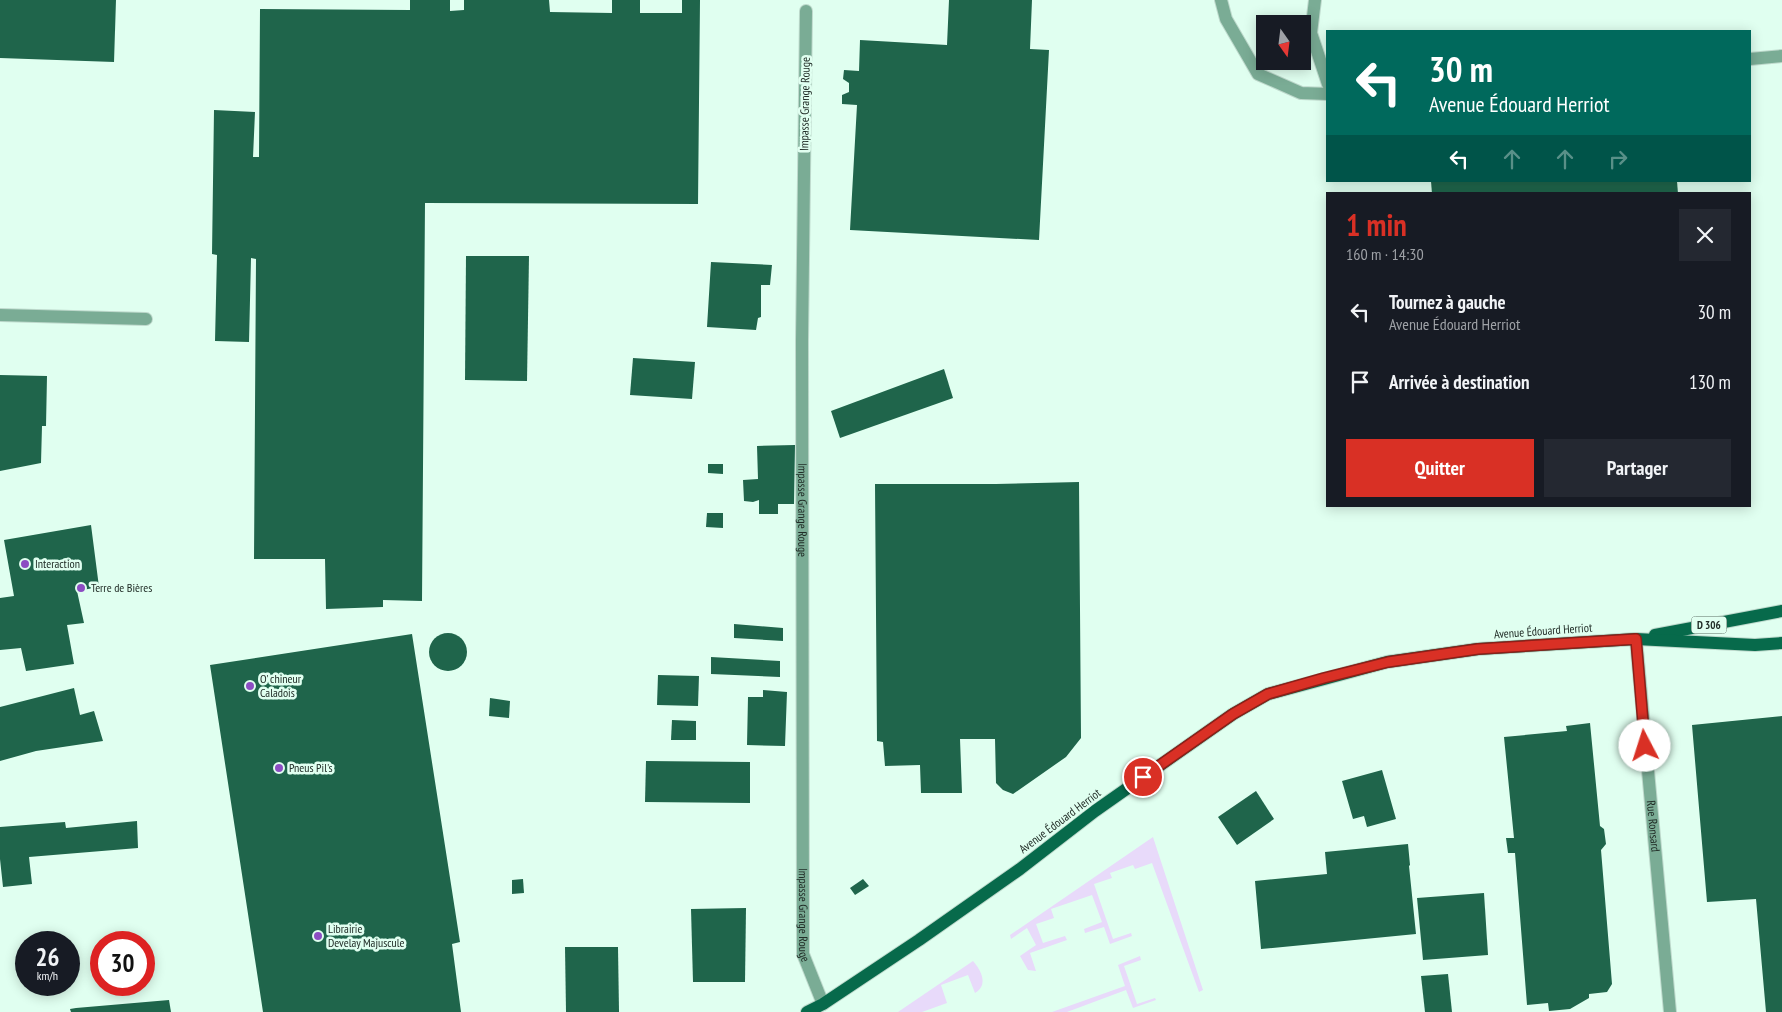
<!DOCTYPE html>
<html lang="fr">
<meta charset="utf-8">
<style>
body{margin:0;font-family:"PT Sans Narrow",sans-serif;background:#242831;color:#f1f3f6;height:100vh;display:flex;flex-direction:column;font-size:19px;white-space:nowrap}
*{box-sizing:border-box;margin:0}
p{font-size:16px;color:#9ea1a6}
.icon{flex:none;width:28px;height:28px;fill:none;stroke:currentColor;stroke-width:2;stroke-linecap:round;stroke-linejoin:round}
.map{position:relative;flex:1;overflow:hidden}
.sheet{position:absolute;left:1326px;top:192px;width:425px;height:315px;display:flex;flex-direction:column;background:#171b24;border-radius:0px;box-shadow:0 2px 12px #0003}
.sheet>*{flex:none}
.top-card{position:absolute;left:1326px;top:30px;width:425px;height:152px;border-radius:0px;box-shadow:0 2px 12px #0003;background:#00695c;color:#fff;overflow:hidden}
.needle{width:32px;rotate:166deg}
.tools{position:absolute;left:1256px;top:15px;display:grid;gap:10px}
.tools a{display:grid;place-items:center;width:55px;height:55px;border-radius:0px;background:#171b24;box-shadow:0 2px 12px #0003;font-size:25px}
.speed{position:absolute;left:15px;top:931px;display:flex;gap:10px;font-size:25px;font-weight:700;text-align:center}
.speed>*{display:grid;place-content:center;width:65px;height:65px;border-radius:50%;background:#171b24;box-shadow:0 2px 12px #0003;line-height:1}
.speed small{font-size:12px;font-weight:400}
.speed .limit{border:8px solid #d22;background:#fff;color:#111}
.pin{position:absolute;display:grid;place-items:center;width:42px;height:42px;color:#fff;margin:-21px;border:2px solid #fff;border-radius:50%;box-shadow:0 1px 5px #0007}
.me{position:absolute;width:55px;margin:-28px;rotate:355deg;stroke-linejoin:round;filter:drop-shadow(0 0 4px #0008)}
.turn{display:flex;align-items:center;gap:18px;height:105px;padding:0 20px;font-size:22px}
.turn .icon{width:65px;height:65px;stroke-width:2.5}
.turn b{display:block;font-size:35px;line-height:42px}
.lanes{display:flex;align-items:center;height:48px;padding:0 20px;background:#0003;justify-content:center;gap:25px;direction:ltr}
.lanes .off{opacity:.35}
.round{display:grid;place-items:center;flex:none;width:52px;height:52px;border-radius:0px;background:#242831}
.headline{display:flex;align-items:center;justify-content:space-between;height:85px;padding:0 20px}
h1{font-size:30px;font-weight:700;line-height:38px;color:#d93025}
.action{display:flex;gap:10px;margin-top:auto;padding:10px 20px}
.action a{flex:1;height:58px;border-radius:0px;background:#d93025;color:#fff;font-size:20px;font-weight:700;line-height:58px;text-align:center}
.action a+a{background:#242831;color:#f1f3f6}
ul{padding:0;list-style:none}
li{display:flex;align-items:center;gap:15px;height:70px;padding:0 20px}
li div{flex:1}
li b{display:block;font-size:19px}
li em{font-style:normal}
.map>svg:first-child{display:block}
</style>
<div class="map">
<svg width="1782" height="1012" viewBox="0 0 1782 1012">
<rect width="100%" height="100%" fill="#e0fff0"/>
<!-- green -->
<g fill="#e8dafa">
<path d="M1153,837L1203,990L1199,992L1152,863L1135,869L1133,865L1110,873L1112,878L1094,884L1113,939L1131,933L1132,936L1110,944L1104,927L1085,933L1084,929L1102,922L1092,895L1051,909L1054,918L1036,924L1043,943L1065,936L1067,940L1030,953L1036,971L1028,970L1020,956L1036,945L1027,928L1011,939L1010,935Z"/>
<path d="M1140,956L1141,960L1124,966L1137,1004L1155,998L1156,1000L1133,1008L1126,990L1067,1012H1052L1125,986L1118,965Z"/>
<path d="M973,961C981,970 989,985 975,993L968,975L941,985L947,1003L922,1012H898Z"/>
</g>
<!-- building -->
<g fill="#1f654b">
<path d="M0,0H116L114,62L0,58Z"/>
<path d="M410,0H450V11L464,10V0H549L550,12L612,13V0H640V13H682V0H700L698,204L425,203L422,601L383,600V607L326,609L325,559H254L256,259L251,258L249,342L215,341L217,255L212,254L214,110L255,112L253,157H259L260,9L410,10Z"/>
<path d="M949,0H1032L1030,49L1049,50L1039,240L850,230L857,105L842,104V95L849,92V83L843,79L844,70L859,71L860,40L947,45Z"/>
<path d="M1431,181H1677L1678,194H1432Z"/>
<path d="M466,256H529L527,381L465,380Z"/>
<path d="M711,262L772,265L770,285H761V317L758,318L756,330L707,327Z"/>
<path d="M633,358L695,362L692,399L630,395Z"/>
<path d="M944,369L953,398L840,438L831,411Z"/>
<path d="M0,375L47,376L46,426H42L41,463L0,471Z"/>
<path d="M795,445L794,504H778V514H759V500L753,502L744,501L743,480L758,479L757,446Z"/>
<path d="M708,464H723V474L708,473Z"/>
<path d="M1079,482L1081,738L1066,757L1013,794L1003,790L996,783L995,739H960L962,793H921L920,765L885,766L883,742L877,741L875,484H996Z"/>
<path d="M707,513H723V528L706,527Z"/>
<path d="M91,525L99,587L77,591L84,623L67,625L74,664L26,671L21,648L0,650V598L14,596L4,540Z"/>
<path d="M734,624L783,628V641L734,638Z"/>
<circle cx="448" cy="652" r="19"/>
<path d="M412,634L460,942L452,944L461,1012H263L210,665Z"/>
<path d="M711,657L780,661V677L711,674Z"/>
<path d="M658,675L699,676L698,706L657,705Z"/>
<path d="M74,688L80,715L94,711L103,741L36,751L0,761V707Z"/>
<path d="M763,690L787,692L785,746L747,745L748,697H763Z"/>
<path d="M490,698L510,701L509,718L489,716Z"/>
<path d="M1782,716V1012H1766L1756,899L1707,902L1692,725Z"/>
<path d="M672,720L696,721V740H671Z"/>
<path d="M1590,723L1600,826L1604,829L1606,844L1601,850L1612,984L1607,992L1589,994V998L1570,1009L1549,1011L1548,1003L1527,1005L1515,853H1508L1506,838H1514L1504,737L1567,731L1566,726Z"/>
<path d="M646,761L750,762V803L645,802Z"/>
<path d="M1382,770L1396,819L1367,827L1364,816L1353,819L1342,781Z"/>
<path d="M1256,791L1274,819L1237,845L1218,817Z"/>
<path d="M137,821L138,848L29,857L32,884L3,887L0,859V827L65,822L66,828Z"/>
<path d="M1408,844L1410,865L1409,866L1416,934L1261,949L1255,881L1327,874L1325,852Z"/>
<path d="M523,879L524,893L512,894V880Z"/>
<path d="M863,879L869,886L855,895L850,888Z"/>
<path d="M1484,893L1488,955L1423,960L1417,898Z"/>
<path d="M746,908L745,982H693L691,909Z"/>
<path d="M565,947H618L619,1012H566Z"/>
<path d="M1448,974L1452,1012H1425L1421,976Z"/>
<path d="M52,985H64V986L52,988Z"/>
<path d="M169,1000L171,1012H71L70,1009L76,1008Z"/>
</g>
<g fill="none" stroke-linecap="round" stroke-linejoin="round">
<defs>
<g id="lane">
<path d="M1221,0L1226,19L1258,74L1301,93L1328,94"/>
<path d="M1315,0L1311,33L1328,84"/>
<path d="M1750,59L1782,56"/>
<path d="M0,315L146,319"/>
</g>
<g id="street">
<path id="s1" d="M806,11L802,341L803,954L823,1004"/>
<path id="s2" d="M1636,639L1670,1012"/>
</g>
<g id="primary">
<path d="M1655,635L1782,611"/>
<path d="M807,1012L823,1004L919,940L1020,869L1095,811L1233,714L1268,694L1387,662L1478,649L1636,639L1755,645L1782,643"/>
</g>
</defs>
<!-- lane casing -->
<use href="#lane" stroke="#bed9cc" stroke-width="14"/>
<!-- street casing -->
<use href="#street" stroke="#bed9cc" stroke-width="14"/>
<!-- primary casing -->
<use href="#primary" stroke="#bed9cc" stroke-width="14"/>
<!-- lane -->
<use href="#lane" stroke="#7aac95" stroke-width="12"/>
<!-- street -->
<use href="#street" stroke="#7aac95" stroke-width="12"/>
<!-- primary -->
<use href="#primary" stroke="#076a4b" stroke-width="12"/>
</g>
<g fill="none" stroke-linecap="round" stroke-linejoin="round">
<defs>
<path id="route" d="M1143,777L1233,714L1268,694L1324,678L1388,662L1478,649L1636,639L1645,746"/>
</defs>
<!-- route casing -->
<use href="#route" stroke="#8d1f18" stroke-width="12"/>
<!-- route -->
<use href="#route" stroke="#d93025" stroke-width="9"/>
</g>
<!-- markers -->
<g fill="#8c4dc2" stroke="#e0fff0" stroke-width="2">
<circle cx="25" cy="564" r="5"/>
<circle cx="81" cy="588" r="5"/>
<circle cx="250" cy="686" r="5"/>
<circle cx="279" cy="768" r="5"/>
<circle cx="318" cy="936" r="5"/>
</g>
<g text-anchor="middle" stroke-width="5" stroke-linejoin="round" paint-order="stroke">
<!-- shield labels -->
<rect fill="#e0fff0" stroke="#5a6c63" stroke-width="1" x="1691.5" y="616.5" width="35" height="17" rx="4"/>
<g font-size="11" font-weight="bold" fill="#212d27">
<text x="1709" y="629">D 306</text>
</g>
<!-- street labels -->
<g font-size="12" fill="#212d27" stroke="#e0fff0">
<text transform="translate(805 104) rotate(-89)" y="4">Impasse Grange Rouge</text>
<text dy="4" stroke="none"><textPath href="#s1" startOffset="499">Impasse Grange Rouge</textPath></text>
<text transform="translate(1543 631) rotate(-4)" y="4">Avenue Édouard Herriot</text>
<text transform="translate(1060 821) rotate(-37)" y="4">Avenue Édouard Herriot</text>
<text dy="4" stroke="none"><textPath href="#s2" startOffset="188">Rue Ronsard</textPath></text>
<text dy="4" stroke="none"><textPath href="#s1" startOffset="904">Impasse Grange Rouge</textPath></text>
</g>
<!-- poi labels -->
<g font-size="12" fill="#212d27" stroke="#e0fff0" text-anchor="start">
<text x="35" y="568">Interaction</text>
<text x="91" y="592">Terre de Bières</text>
<text x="260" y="683">O' chineur<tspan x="260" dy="14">Caladois</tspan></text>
<text x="289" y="772">Pneus Pil's</text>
<text x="328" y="933">Librairie<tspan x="328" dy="14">Develay Majuscule</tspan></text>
</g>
</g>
</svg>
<div class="tools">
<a><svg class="needle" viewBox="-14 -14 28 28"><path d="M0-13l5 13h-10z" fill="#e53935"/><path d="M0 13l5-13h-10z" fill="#9ea1a6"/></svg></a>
</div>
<div class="speed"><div>26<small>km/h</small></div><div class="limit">30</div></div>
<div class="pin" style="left:1143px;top:777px;background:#d93025"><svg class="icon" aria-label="arrive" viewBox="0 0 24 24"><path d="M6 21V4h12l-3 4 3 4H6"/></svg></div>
<svg class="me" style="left:1645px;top:746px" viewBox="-20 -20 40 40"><circle r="19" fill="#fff"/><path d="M0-13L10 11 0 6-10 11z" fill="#d93025"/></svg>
<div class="top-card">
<div class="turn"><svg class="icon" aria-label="left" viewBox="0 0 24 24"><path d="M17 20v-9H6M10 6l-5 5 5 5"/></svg><div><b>30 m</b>Avenue Édouard Herriot</div></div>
<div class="lanes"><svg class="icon" aria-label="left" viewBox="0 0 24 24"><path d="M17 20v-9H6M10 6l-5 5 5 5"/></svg><svg class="icon off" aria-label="ahead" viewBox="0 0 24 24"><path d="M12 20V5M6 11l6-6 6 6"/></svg><svg class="icon off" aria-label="ahead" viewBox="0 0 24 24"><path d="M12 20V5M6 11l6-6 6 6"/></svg><svg class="icon off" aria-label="right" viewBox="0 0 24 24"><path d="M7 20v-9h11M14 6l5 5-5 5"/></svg></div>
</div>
<section class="sheet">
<div class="headline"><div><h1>1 min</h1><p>160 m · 14:30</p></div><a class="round"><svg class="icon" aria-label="close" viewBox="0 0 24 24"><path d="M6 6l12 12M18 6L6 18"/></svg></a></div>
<ul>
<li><svg class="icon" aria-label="left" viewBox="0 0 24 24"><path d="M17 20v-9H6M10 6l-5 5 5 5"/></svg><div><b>Tournez à gauche</b><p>Avenue Édouard Herriot</p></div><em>30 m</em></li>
<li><svg class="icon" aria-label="arrive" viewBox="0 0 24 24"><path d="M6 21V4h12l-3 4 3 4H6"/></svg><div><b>Arrivée à destination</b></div><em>130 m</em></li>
</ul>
<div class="action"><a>Quitter</a><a>Partager</a></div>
</section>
</div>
